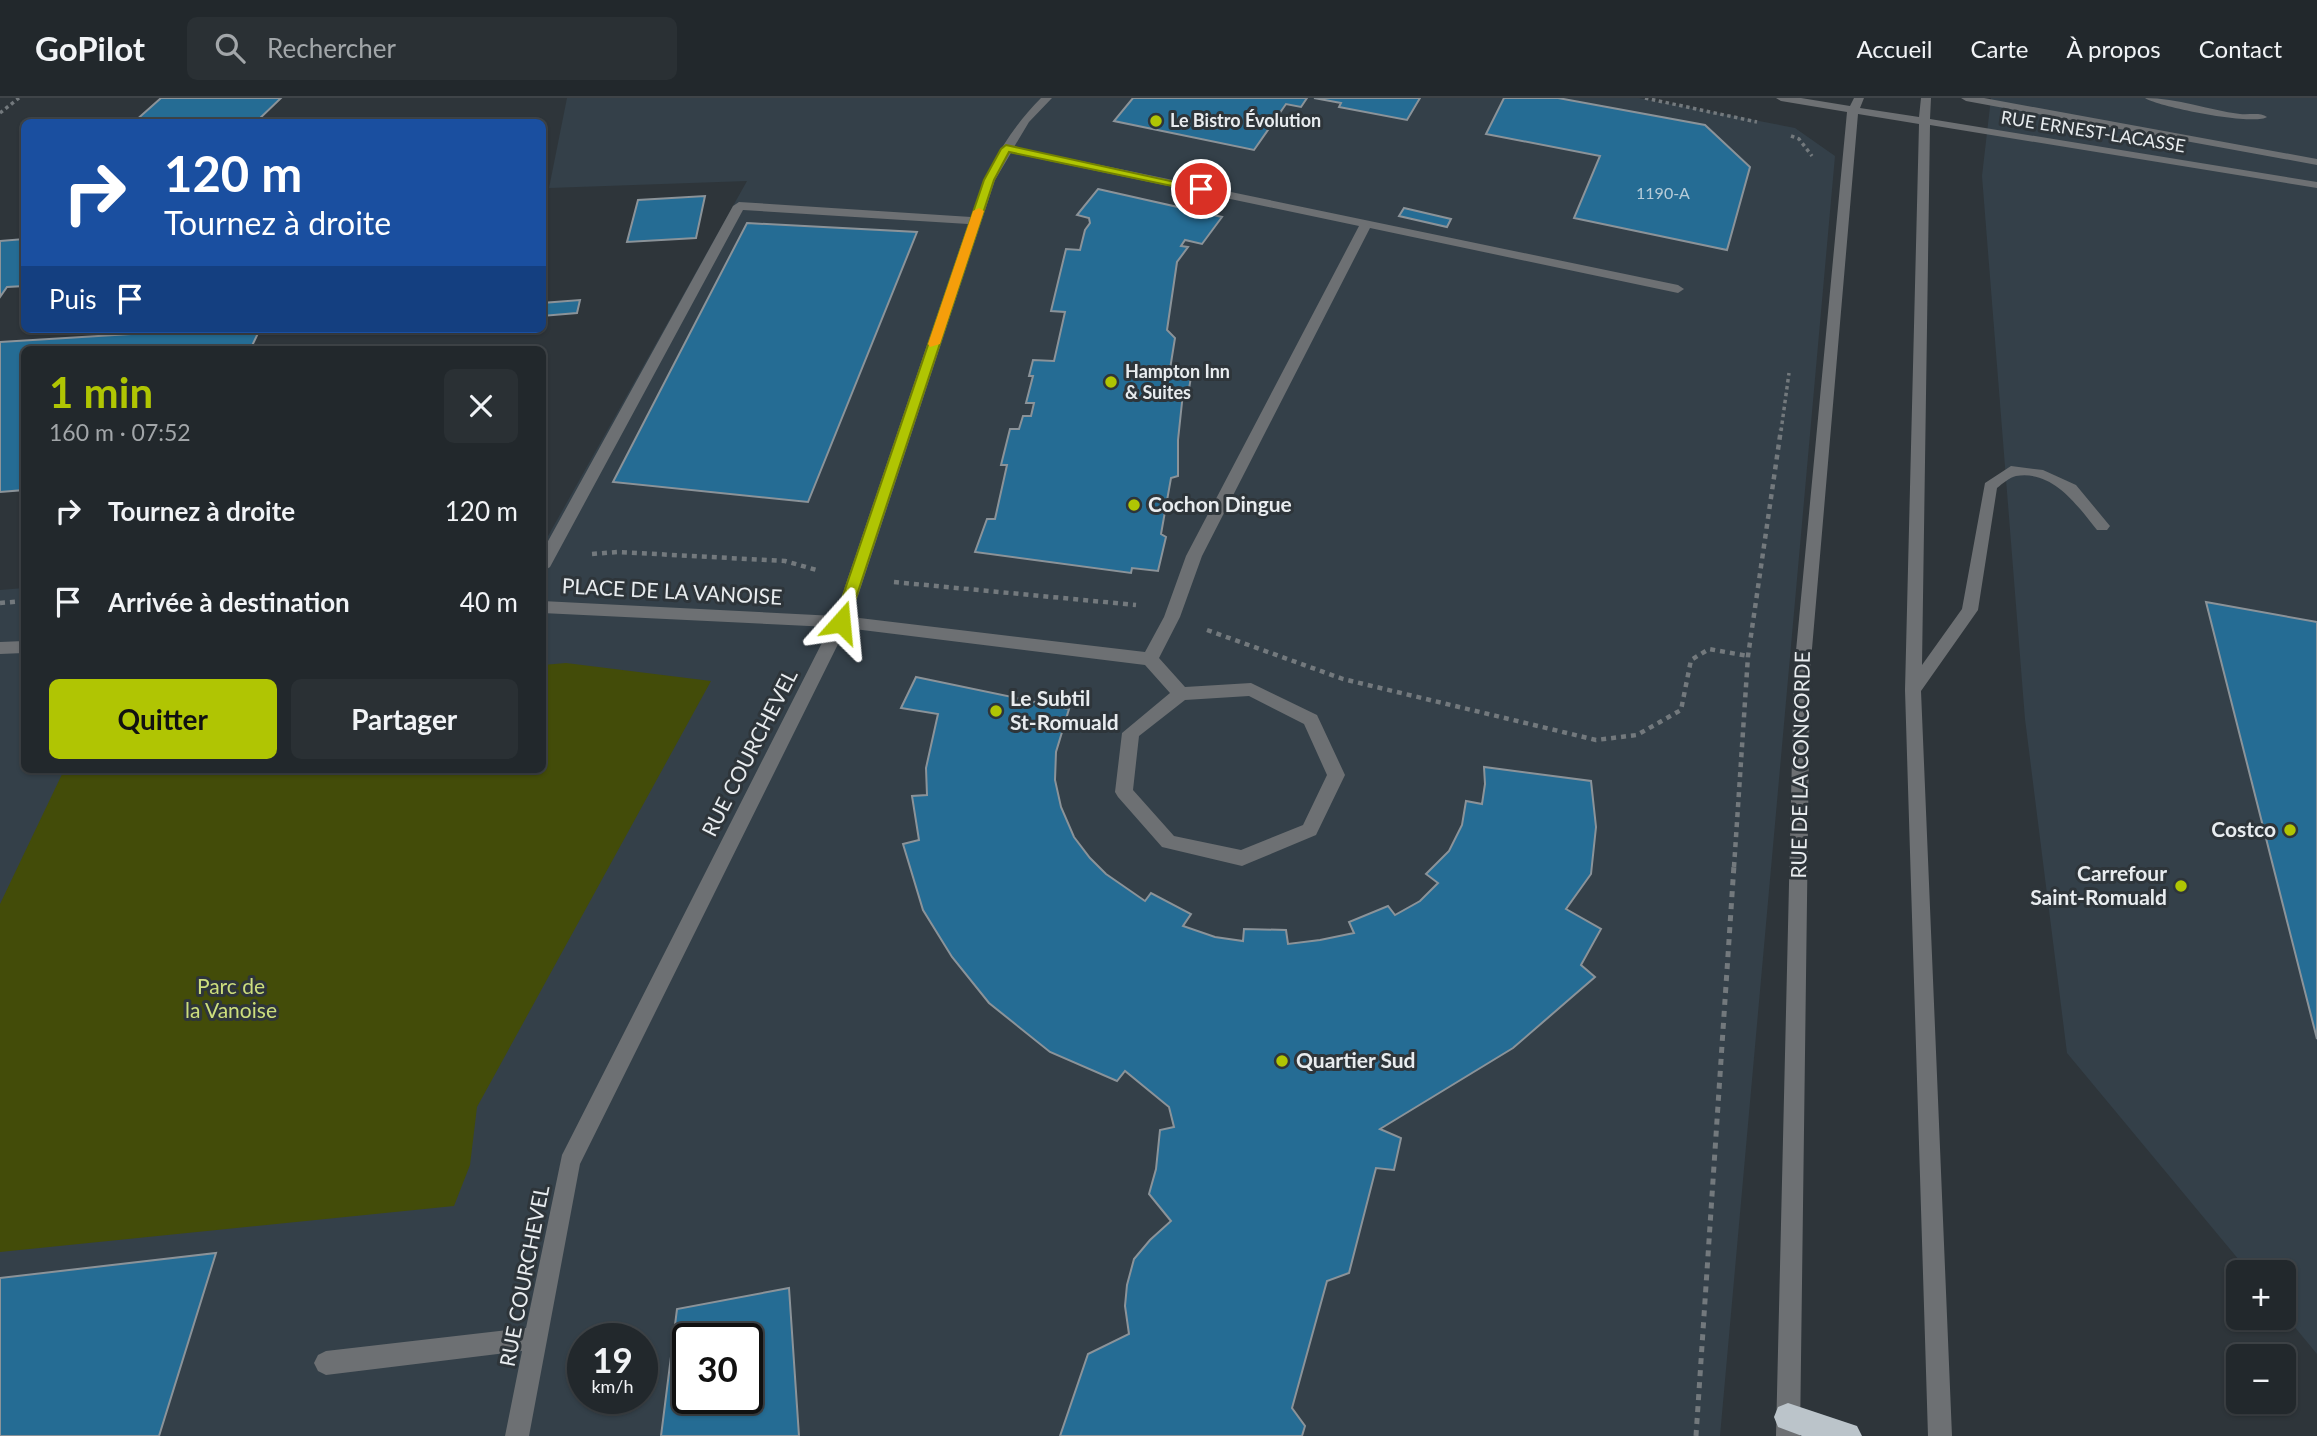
<!DOCTYPE html>
<html lang="fr">
<meta charset="utf-8">
<style>
body{margin:0;font-family:Lato,sans-serif;background:#2a3034;color:#f1f3f6;height:100vh;display:flex;flex-direction:column;font-size:26px;white-space:nowrap}
*{box-sizing:border-box;margin:0}
p{font-size:23px;color:#a2a6a9}
.icon{flex:none;width:38px;height:38px;fill:none;stroke:currentColor;stroke-width:2;stroke-linecap:round;stroke-linejoin:round}
.map{position:relative;flex:1;overflow:hidden}
.details{position:absolute;left:21px;top:248px;width:525px;height:427px;display:flex;flex-direction:column;background:#22282c;border-radius:10px;box-shadow:0 2px 5px #0004,0 0 0 2px #3f4448}
.details>*{flex:none}
.banner{position:absolute;left:21px;top:21px;width:525px;height:214px;border-radius:10px;box-shadow:0 2px 5px #0004,0 0 0 2px #3f4448;background:#1a4fa0;color:#fff;overflow:hidden}
.controls{position:absolute;left:2226px;top:1162px;display:grid;gap:14px}
.controls a{display:grid;place-items:center;width:70px;height:70px;border-radius:10px;background:#22282c;box-shadow:0 2px 5px #0004,0 0 0 2px #3f4448;font-size:35px}
.speed{position:absolute;left:567px;top:1225px;display:flex;gap:14px;font-size:35px;font-weight:700;text-align:center}
.speed>*{display:grid;place-content:center;width:91px;height:91px;border-radius:50%;background:#22282c;box-shadow:0 2px 5px #0004,0 0 0 2px #3f4448;line-height:1}
.speed small{font-size:18px;font-weight:400}
.speed .limit{border:4px solid #111;border-radius:10px;background:#fff;color:#111}
.pin{position:absolute;display:grid;place-items:center;width:60px;height:60px;color:#fff;margin:-30px;border:4px solid #fff;border-radius:50%;box-shadow:0 2px 7px #0007}
.me{position:absolute;width:77px;margin:-38px;rotate:18deg;stroke-linejoin:round;filter:drop-shadow(0 0 5px #0008)}
.turn{display:flex;align-items:center;gap:24px;height:147px;padding:0 28px;font-size:32px}
.turn .icon{width:91px;height:91px;stroke-width:2.5}
.turn b{display:block;font-size:49px;line-height:60px}
.then{display:flex;align-items:center;height:66px;padding:0 28px;background:#0003;gap:14px;font-size:26px}
.round{display:grid;place-items:center;flex:none;width:74px;height:74px;border-radius:10px;background:#2a3034}
.summary{display:flex;align-items:center;justify-content:space-between;height:119px;padding:0 28px}
h1{font-size:42px;font-weight:700;line-height:52px;color:#b0c503}
.cta{display:flex;gap:14px;margin-top:auto;padding:14px 28px}
.cta a{flex:1;height:80px;border-radius:10px;background:#b0c503;color:#111;font-size:28px;font-weight:700;line-height:80px;text-align:center}
.cta a+a{background:#2a3034;color:#f1f3f6}
ul{padding:0;list-style:none}
li{display:flex;align-items:center;gap:21px;height:91px;padding:0 28px}
li div{flex:1}
li b{display:block;font-size:26px}
li em{font-style:normal}
header{display:flex;align-items:center;gap:42px;box-sizing:border-box;height:98px;padding:0 35px;background:#22282c;border-bottom:2px solid #3f4448}
header strong{font-size:33px}
nav{display:flex;gap:38px;margin-inline-start:auto;font-size:24px}
.search{width:490px;height:63px;background:#2a3034;display:flex;align-items:center;gap:18px;box-sizing:border-box;padding:0 24px;border-radius:10px;color:#a2a6a9;font-size:26px}
.map>svg:first-child{display:block}
</style>
<header>
<strong>GoPilot</strong>
<div class="search"><svg class="icon" aria-label="search" viewBox="0 0 24 24"><circle cx="10" cy="10" r="6"/><path d="M15 15l6 6"/></svg>Rechercher</div>
<nav><a>Accueil</a><a>Carte</a><a>À propos</a><a>Contact</a></nav>
</header>
<div class="map">
<svg width="2317" height="1338" viewBox="0 0 2317 1338">
<rect width="100%" height="100%" fill="#2e353a"/>
<!-- built -->
<g fill="#344049" fill-rule="evenodd">
<path d="M567,0H1639L1795,30L1835,58L1720,1338H0V492L24,490V672H542L543,447L747,83L549,90ZM583,1241H642V1300H583ZM688,1241H747V1300H688Z"/>
<path d="M1991,0H2317V1256L2284,1216V1174H2249L2067,955L2025,621L1982,78Z"/>
</g>
<!-- green -->
<path fill="#434c09" d="M566,565L711,583L477,1009L470,1067L454,1108L0,1154V806L64,672H542L543,567Z"/>
<!-- building -->
<g fill="#256c94" stroke="#8b9399" stroke-width="2" fill-rule="evenodd">
<path d="M161,0H281L256,24H134Z"/>
<path d="M1133,0H1307L1301,9L1286,6L1254,52L1114,23Z"/>
<path d="M1314,0H1420L1407,22L1339,9L1341,5Z"/>
<path d="M1504,0H1558L1705,27L1750,69L1727,152L1574,120L1600,58L1486,36Z"/>
<path d="M1098,91L1222,119L1202,146L1185,142L1181,148L1188,149L1177,164L1167,232L1175,240L1170,271L1192,273L1189,291L1183,295L1178,342V378L1171,380L1161,436L1166,439L1158,473L1132,470L1131,475L975,454L987,421H995L1007,367H1001L1010,331H1019L1023,318H1031L1034,305H1026L1033,278H1029L1033,262L1054,263L1065,214L1051,213L1066,151L1080,152L1085,132L1090,125L1089,120L1077,117Z"/>
<path d="M705,98L696,140L627,144L638,102Z"/>
<path d="M1404,110L1451,121L1447,129L1399,118Z"/>
<path d="M747,125L917,134L808,404L613,384Z"/>
<path d="M24,141V188L7,189L0,199V143Z"/>
<path d="M580,202L577,215L542,218V205Z"/>
<path d="M213,231H260L250,252H24V392L0,394V244Z"/>
<path d="M2206,504L2317,524V941Z"/>
<path d="M916,579L1069,611L1056,654L1055,682L1061,709L1074,739L1090,760L1106,776L1145,803L1151,795L1191,816L1183,828L1215,839L1243,843L1244,831L1286,832L1288,846L1320,842L1354,835L1349,824L1388,808L1395,817L1420,803L1438,785L1426,776L1449,753L1462,727L1466,703L1482,706L1485,686L1484,669L1591,683L1596,729L1591,776L1566,811L1601,831L1581,867L1595,879L1513,950L1380,1031L1401,1040L1394,1072L1376,1070L1349,1175L1327,1183L1292,1310L1305,1328L1302,1338H1060L1088,1256L1129,1236L1125,1208L1127,1187L1134,1161L1150,1142L1171,1123L1149,1096L1156,1071L1160,1032L1174,1029L1169,1009L1125,973L1117,983L1050,954L989,905L952,859L923,812L903,746L919,742L912,698L927,697L926,670L938,616L901,610Z"/>
<path d="M216,1155L159,1338H0V1180Z"/>
<path d="M789,1190L799,1338H661L677,1211ZM688,1241H747V1300H688Z"/>
</g>
<g fill="none" stroke-linecap="round" stroke-linejoin="round">
<!-- path-far2 -->
<g stroke="#73797d" stroke-width="3.5" stroke-dasharray="3.5 3.5" stroke-linecap="butt">
<path d="M1645,0L1757,24"/>
<path d="M0,15L19,0"/>
<path d="M1791,38L1799,41L1812,58"/>
<path d="M1781,333L1789,275"/>
</g>
<!-- path-far1 -->
<g stroke="#73797d" stroke-width="4.5" stroke-dasharray="5 5" stroke-linecap="butt">
<path d="M592,456L618,454L785,463L820,473"/>
<path d="M894,484L1136,507"/>
<path d="M0,505L24,503"/>
<path d="M1207,532L1343,581L1596,642L1637,637L1681,612L1691,562L1709,551L1748,558"/>
<path d="M1734,769L1748,558L1781,331"/>
</g>
<!-- path -->
<path stroke="#73797d" stroke-width="5" stroke-dasharray="6 6" stroke-linecap="butt" d="M1696,1338L1734,767"/>
<!-- minor -->
<g fill="#6d7073" fill-rule="evenodd">
<path d="M1041,0H1052L1029,24L1014,49L1678,187L1684,191L1678,195L1370,130L1202,458L1180,519L1159,560L1185,589L1251,585L1317,617L1345,677L1316,737L1249,765L1242,768L1162,749L1118,699L1115,694L1122,635L1170,595L1145,567L846,530L580,1066L529,1338H505L522,1253L326,1277L318,1273L314,1265L318,1257L326,1253L526,1230L562,1057L830,529L542,515V503L835,518L968,126L743,112L550,469L542,474V454L733,108L739,104L971,119C986,73 1007,34 1041,0ZM1011,55L1359,128L1186,458L1164,519L1145,554L851,519L995,82ZM1249,598L1304,626L1327,677L1303,727L1241,752L1174,738L1133,692L1139,638L1185,602Z"/>
<path d="M1776,0H1801L1850,8L1854,0H1864L1860,10L1919,19L1921,0H1931L1930,21L2317,84V90L1930,27L1922,567L1962,511L1985,385L2011,368L2043,372L2076,387L2110,428L2107,432H2097C2077,407 2053,372 2016,378C2010,379 2002,386 1997,390L1978,512L1921,593L1952,1338H1928L1905,592L1919,26L1858,16L1810,574L1800,1338H1776L1794,574L1847,14L1781,3Z"/>
<path d="M1961,0H1984L2317,61V67L1966,3Z"/>
<path d="M2145,0C2178,0 2208,12 2240,16C2250,17 2260,14 2267,19C2255,28 2158,9 2145,0Z"/>
<path d="M24,543V555L0,556V544Z"/>
</g>
<!-- highway -->
<path fill="#bbc4ca" fill-rule="evenodd" d="M1788,1305L1857,1328L1862,1338H1802L1778,1329L1774,1319L1778,1309Z"/>
</g>
<!-- route -->
<path fill="#b0c503" stroke="#728002" stroke-width="2" d="M1006,47L1207,91L1201,94L1009,54L994,82L848,524L846,528H836L834,524L984,82L1001,51Z"/>
<!-- slow -->
<path fill="#f59e0b" d="M979,110L984,113L940,246L930,249L928,246L973,113Z"/>
<!-- markers -->
<g fill="#b0c503" stroke="#2e353a" stroke-width="2.5">
<circle cx="1156" cy="23" r="7"/>
<circle cx="1111" cy="284" r="7"/>
<circle cx="1134" cy="407" r="7"/>
<circle cx="996" cy="613" r="7"/>
<circle cx="2290" cy="732" r="7"/>
<circle cx="2181" cy="788" r="7"/>
<circle cx="1282" cy="963" r="7"/>
</g>
<g text-anchor="middle" stroke-width="6" stroke-linejoin="round" paint-order="stroke">
<!-- far-number labels -->
<g font-size="16" fill="#b7ccd8">
<text x="1663" y="101">1190-A</text>
</g>
<!-- far-poi labels -->
<g font-size="18" font-weight="bold" fill="#e8ecef" stroke="#2e353a" text-anchor="start">
<text x="1170" y="29">Le Bistro Évolution</text>
<text x="1125" y="280">Hampton Inn<tspan x="1125" dy="21">&amp; Suites</tspan></text>
</g>
<!-- far-street labels -->
<g font-size="18" fill="#e8ecef" stroke="#2e353a">
<text transform="translate(2093 34) rotate(9)" y="6">RUE ERNEST-LACASSE</text>
</g>
<!-- poi labels -->
<g font-size="21" font-weight="bold" fill="#e8ecef" stroke="#2e353a" text-anchor="start">
<text x="1148" y="414">Cochon Dingue</text>
<text x="1010" y="608">Le Subtil<tspan x="1010" dy="24">St-Romuald</tspan></text>
<text x="2276" y="739" text-anchor="end">Costco</text>
<text x="2167" y="783" text-anchor="end">Carrefour<tspan x="2167" dy="24">Saint-Romuald</tspan></text>
<text x="1296" y="970">Quartier Sud</text>
</g>
<!-- street labels -->
<g font-size="21" fill="#e8ecef" stroke="#2e353a">
<text transform="translate(672 494) rotate(3)" y="7">PLACE DE LA VANOISE</text>
<text transform="translate(750 655) rotate(-63)" y="7">RUE COURCHEVEL</text>
<text transform="translate(1801 667) rotate(-89)" y="7">RUE DE LA CONCORDE</text>
<text transform="translate(525 1178) rotate(-79)" y="7">RUE COURCHEVEL</text>
</g>
<!-- park labels -->
<g font-size="21" fill="#cdde7d" stroke="#2e353a">
<text x="231" y="896">Parc de<tspan x="231" dy="24">la Vanoise</tspan></text>
</g>
</g>
</svg>
<div class="controls">
<a>+</a>
<a>−</a>
</div>
<div class="speed"><div>19<small>km/h</small></div><div class="limit">30</div></div>
<div class="pin" style="left:1201px;top:91px;background:#d93025"><svg class="icon" aria-label="arrive" viewBox="0 0 24 24"><path d="M6 21V4h12l-3 4 3 4H6"/></svg></div>
<svg class="me" style="left:841px;top:524px" viewBox="-20 -20 40 40"><path d="M0-17L14 15 0 8-14 15z" fill="#b0c503" stroke="#fff" stroke-width="4"/></svg>
<div class="banner">
<div class="turn"><svg class="icon" aria-label="right" viewBox="0 0 24 24"><path d="M7 20v-9h11M14 6l5 5-5 5"/></svg><div><b>120 m</b>Tournez à droite</div></div>
<div class="then">Puis<svg class="icon" aria-label="arrive" viewBox="0 0 24 24"><path d="M6 21V4h12l-3 4 3 4H6"/></svg></div>
</div>
<section class="details">
<div class="summary"><div><h1>1 min</h1><p>160 m · 07:52</p></div><a class="round"><svg class="icon" aria-label="close" viewBox="0 0 24 24"><path d="M6 6l12 12M18 6L6 18"/></svg></a></div>
<ul>
<li><svg class="icon" aria-label="right" viewBox="0 0 24 24"><path d="M7 20v-9h11M14 6l5 5-5 5"/></svg><div><b>Tournez à droite</b></div><em>120 m</em></li>
<li><svg class="icon" aria-label="arrive" viewBox="0 0 24 24"><path d="M6 21V4h12l-3 4 3 4H6"/></svg><div><b>Arrivée à destination</b></div><em>40 m</em></li>
</ul>
<div class="cta"><a>Quitter</a><a>Partager</a></div>
</section>
</div>
